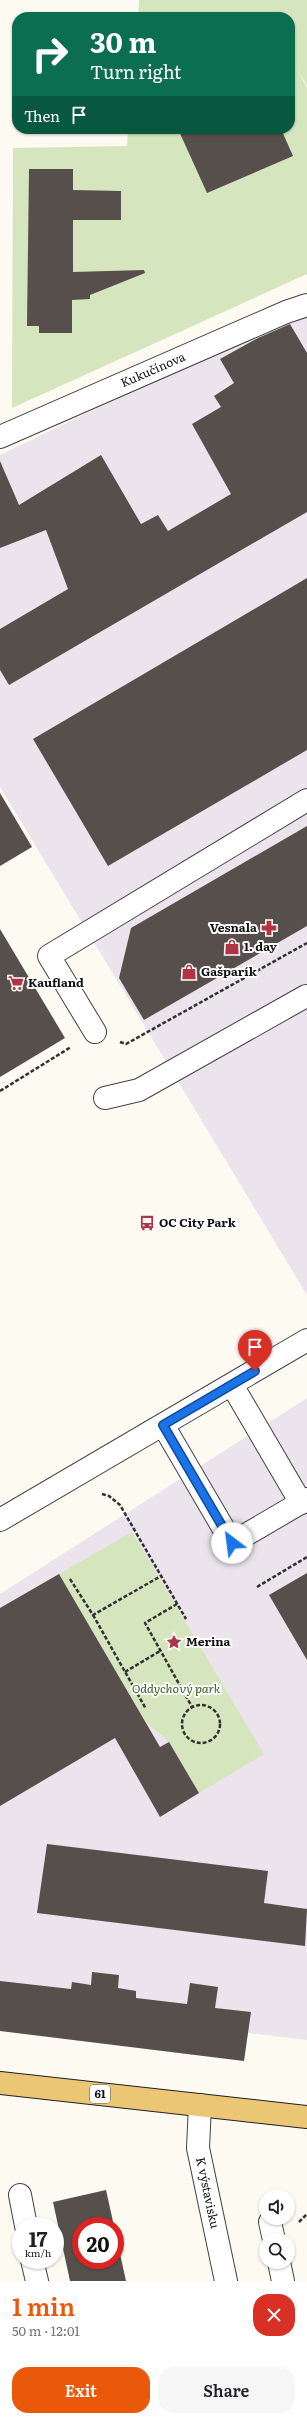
<!DOCTYPE html>
<meta charset="utf-8">
<style>
body{margin:0;font-family:Literata,serif;background:#f6f6f6;color:#202124;height:100vh;display:flex;flex-direction:column;font-size:15px;white-space:nowrap}
*{box-sizing:border-box;margin:0}
p{font-size:13px;color:#757577}
.icon{flex:none;width:22px;height:22px;fill:none;stroke:currentColor;stroke-width:2;stroke-linecap:round;stroke-linejoin:round}
.map{position:relative;height:2281px;overflow:hidden}
.drawer{display:flex;flex-direction:column;background:#fff;flex:1}
.drawer>*{flex:none}
.hud{position:absolute;left:12px;top:12px;width:283px;height:122px;border-radius:16px;box-shadow:0 1px 3px #0004;background:#0b6e4f;color:#fff;overflow:hidden}
.controls{position:absolute;left:259px;top:2189px;display:grid;gap:8px}
.controls a{display:grid;place-items:center;width:36px;height:36px;border-radius:50%;background:#fff;box-shadow:0 1px 3px #0004;font-size:20px}
.speed{position:absolute;left:12px;top:2217px;display:flex;gap:8px;font-size:20px;font-weight:700;text-align:center}
.speed>*{display:grid;place-content:center;width:52px;height:52px;border-radius:50%;background:#fff;box-shadow:0 1px 3px #0004;line-height:1}
.speed small{font-size:10px;font-weight:400}
.speed .limit{border:6px solid #d22;background:#fff;color:#111}
.pin{position:absolute;display:grid;place-items:center;width:34px;height:34px;color:#fff;margin:-41px -17px;border-radius:50% 50% 50% 0;rotate:-45deg;box-shadow:0 0 4px #0007}
.pin .icon{rotate:45deg}
.me{position:absolute;width:44px;margin:-22px;rotate:330deg;stroke-linejoin:round;filter:drop-shadow(0 0 3px #0008)}
.turn{display:flex;align-items:center;gap:14px;height:84px;padding:0 12px;font-size:18px}
.turn .icon{width:52px;height:52px;stroke-width:2.5}
.turn b{display:block;font-size:28px;line-height:34px}
.then{display:flex;align-items:center;height:38px;padding:0 12px;background:#0003;gap:8px;font-size:15px}
.round{display:grid;place-items:center;flex:none;width:42px;height:42px;border-radius:16px;background:#f6f6f6}
.headline{display:flex;align-items:center;justify-content:space-between;height:68px;padding:0 12px}
h1{font-size:24px;font-weight:600;line-height:30px;color:#ea580c}
.cta{display:flex;gap:8px;margin-top:auto;padding:8px 12px}
.cta a{flex:1;height:46px;border-radius:16px;background:#ea580c;color:#fff;font-size:16px;font-weight:600;line-height:46px;text-align:center}
.cta a+a{background:#f6f6f6;color:#202124}
.map>svg:first-child{display:block}
</style>
<div class="map">
<svg width="307" height="2281" viewBox="0 0 307 2281">
<rect width="100%" height="100%" fill="#fdfaf2"/>
<!-- industrial -->
<g fill="#ebe4ec">
<path d="M307,316V1295L0,787V455L228,345Z"/>
<path d="M307,1398V2040L0,2002V1594Z"/>
</g>
<!-- green -->
<g fill="#d5e5be">
<path d="M139,0H307V86L296,67L307,88V274L12,408L13,148L127,146L128,129H290V17H138Z"/>
<path d="M132,1532L264,1754L199,1793L169,1742L145,1721L59,1574Z"/>
</g>
<!-- building -->
<g fill="#564f4c">
<path d="M178,129H281L293,156L207,193Z"/>
<path d="M29,169H73V190L121,191V220H73V272L144,270L145,273L90,295V299L72,300V333H39V326H27Z"/>
<path d="M290,324L307,353V512L9,685L0,670V629L68,589L46,530L0,548V461L19,505L101,455L141,524L158,515L168,531L231,494L192,424L221,407L214,396L234,383L220,359L258,338Z"/>
<path d="M307,578V750L108,866L33,739Z"/>
<path d="M0,793L32,847L0,866Z"/>
<path d="M307,826V926L144,1020L119,978L131,928Z"/>
<path d="M0,929L65,1038L0,1077Z"/>
<path d="M307,1573V1660L269,1595Z"/>
<path d="M59,1574L160,1747L169,1742L199,1793L160,1817L115,1738L0,1806V1608Z"/>
<path d="M47,1844L268,1871L264,1903L307,1909L305,1946L37,1913Z"/>
<path d="M92,1972L119,1975L118,1988L136,1991V1998L187,2004L190,1983L218,1987L215,2008L251,2012L244,2061L0,2031V1981L71,1989L72,1982L91,1985Z"/>
<path d="M106,2190L114,2226H81V2260H115V2231L126,2281H70L53,2202Z"/>
</g>
<g fill="none" stroke-linecap="round" stroke-linejoin="round">
<defs>
<g id="minor">
<path id="s1" d="M0,437L286,312L307,305"/>
<path d="M95,1032L49,956L307,800"/>
<path d="M105,1098L139,1090L306,996"/>
<path d="M232,1385L301,1503"/>
<path d="M163,1425L232,1543L307,1499"/>
<path d="M0,1520L307,1340"/>
<path id="s2" d="M200,2105L198,2148L226,2281"/>
<path d="M20,2195L26,2226"/>
<path d="M270,2222L274,2240"/>
<path d="M32,2260L37,2281"/>
<path d="M279,2262L283,2281"/>
</g>
<path id="major" d="M0,2083L307,2117"/>
</defs>
<!-- minor casing -->
<use href="#minor" stroke="#424242" stroke-width="24"/>
<!-- major casing -->
<use href="#major" stroke="#202020" stroke-width="24"/>
<!-- path -->
<g stroke="#313131" stroke-width="2.5" stroke-dasharray="4 2" stroke-linecap="butt">
<path d="M120,1042L126,1044L307,943"/>
<path d="M0,1091L71,1047"/>
<path d="M102,1494L109,1496L120,1505L186,1619"/>
<path d="M70,1579L93,1615L161,1576"/>
<path d="M257,1587L307,1557"/>
<path d="M177,1604L145,1623L192,1707"/>
<path d="M93,1615L146,1709"/>
<path d="M125,1672L160,1651"/>
<circle cx="201" cy="1724" r="19"/>
<path d="M299,2222L307,2214"/>
</g>
<!-- minor -->
<use href="#minor" stroke="#fff" stroke-width="22"/>
<!-- major -->
<use href="#major" stroke="#eac675" stroke-width="22"/>
</g>
<g fill="none" stroke-linecap="round" stroke-linejoin="round">
<defs>
<path id="route" d="M232,1543L163,1425L255,1371"/>
</defs>
<!-- route casing -->
<use href="#route" stroke="#114b97" stroke-width="10"/>
<!-- route -->
<use href="#route" stroke="#1a73e8" stroke-width="7"/>
</g>
<!-- icons -->
<defs>
<symbol id="pharmacy-bare" viewBox="-9 -9 18 18"><path d="M-2-6h4v4h4v4h-4v4h-4v-4h-4v-4h4Z" fill="#b03543" stroke="#fff" stroke-width="2.5" paint-order="stroke"/></symbol>
<symbol id="shop-bare" viewBox="-9 -9 18 18"><path d="M-5-2.5h2.3a2.7 3.5 0 0 1 5.4 0H5L5.5 6h-11ZM-1.5-2.5h3a1.5 2.3 0 0 0-3 0Z" fill="#b03543" stroke="#fff" stroke-width="2.5" paint-order="stroke"/></symbol>
<symbol id="supermarket-bare" viewBox="-9 -9 18 18"><path d="M-6-5.5h2.5l.6 2H6L4.5 2H-2.5L-4.4-4H-6ZM-1.5 3.2a1.3 1.3 0 1 0 .1 0ZM3 3.2a1.3 1.3 0 1 0 .1 0Z" fill="#b03543" stroke="#fff" stroke-width="2.5" paint-order="stroke"/></symbol>
<symbol id="bus-bare" viewBox="-9 -9 18 18"><path d="M-5-6H5V4H4V6H2V4H-2V6H-4V4H-5ZM-3.5-4V0h7V-4ZM-3.5 1.2v1.5H-2V1.2ZM2 1.2v1.5H3.5V1.2Z" fill="#b03543" stroke="#fff" stroke-width="2.5" paint-order="stroke"/></symbol>
<symbol id="sight-bare" viewBox="-9 -9 18 18"><path d="M0-6L1.8-2.2L6-1.7L2.9 1.2L3.7 5.4L0 3.3L-3.7 5.4L-2.9 1.2L-6-1.7L-1.8-2.2Z" fill="#b03543" stroke="#fff" stroke-width="2.5" paint-order="stroke"/></symbol>
</defs>
<g fill-rule="evenodd">
<use href="#pharmacy-bare" x="258" y="917" width="22" height="22"/>
<use href="#shop-bare" x="221" y="936" width="22" height="22"/>
<use href="#shop-bare" x="178" y="961" width="22" height="22"/>
<use href="#supermarket-bare" x="5" y="972" width="22" height="22"/>
<use href="#bus-bare" x="136" y="1212" width="22" height="22"/>
<use href="#sight-bare" x="163" y="1631" width="22" height="22"/>
</g>
<g text-anchor="middle" stroke-width="4" stroke-linejoin="round" paint-order="stroke">
<!-- shield labels -->
<rect fill="#fff" stroke="#575757" stroke-width="1" x="90" y="2085" width="20" height="18" rx="3"/>
<g font-size="11" font-weight="bold" fill="#0f0f0f">
<text x="100" y="2098">61</text>
</g>
<!-- street labels -->
<g font-size="12" fill="#0f0f0f" stroke="#fff">
<text dy="4" stroke="none"><textPath href="#s1" startOffset="167">Kukučínova</textPath></text>
<text dy="4" stroke="none"><textPath href="#s2" startOffset="89">K výstavisku</textPath></text>
</g>
<!-- poi labels -->
<g font-size="12" font-weight="bold" fill="#0f0f0f" stroke="#fff" text-anchor="start">
<text x="257" y="932" text-anchor="end">Vesnala</text>
<text x="244" y="951">1. day</text>
<text x="201" y="976">Gašparík</text>
<text x="28" y="987">Kaufland</text>
<text x="159" y="1227">OC City Park</text>
<text x="186" y="1646">Merina</text>
</g>
<!-- park labels -->
<g font-size="12" font-style="italic" fill="#356025" stroke="#fff">
<text x="176" y="1693">Oddychový park</text>
</g>
</g>
</svg>
<div class="controls">
<a><svg class="icon" aria-label="sound" viewBox="0 0 24 24"><path d="M4 9h4l5-4v14l-5-4H4zM17 9q2 3 0 6"/></svg></a>
<a><svg class="icon" aria-label="search" viewBox="0 0 24 24"><circle cx="10" cy="10" r="6"/><path d="M15 15l6 6"/></svg></a>
</div>
<div class="speed"><div>17<small>km/h</small></div><div class="limit">20</div></div>
<div class="pin" style="left:255px;top:1371px;background:#d93025"><svg class="icon" aria-label="arrive" viewBox="0 0 24 24"><path d="M6 21V4h12l-3 4 3 4H6"/></svg></div>
<svg class="me" style="left:232px;top:1543px" viewBox="-20 -20 40 40"><circle r="19" fill="#fff"/><path d="M0-13L10 11 0 6-10 11z" fill="#1a73e8"/></svg>
<div class="hud">
<div class="turn"><svg class="icon" aria-label="right" viewBox="0 0 24 24"><path d="M7 20v-9h11M14 6l5 5-5 5"/></svg><div><b>30 m</b>Turn right</div></div>
<div class="then">Then<svg class="icon" aria-label="arrive" viewBox="0 0 24 24"><path d="M6 21V4h12l-3 4 3 4H6"/></svg></div>
</div>
</div>
<section class="drawer">
<div class="headline"><div><h1>1 min</h1><p>50 m · 12:01</p></div><a class="round" style="background:#d93025;color:#fff"><svg class="icon" aria-label="close" viewBox="0 0 24 24"><path d="M6 6l12 12M18 6L6 18"/></svg></a></div>
<div class="cta"><a>Exit</a><a>Share</a></div>
</section>
